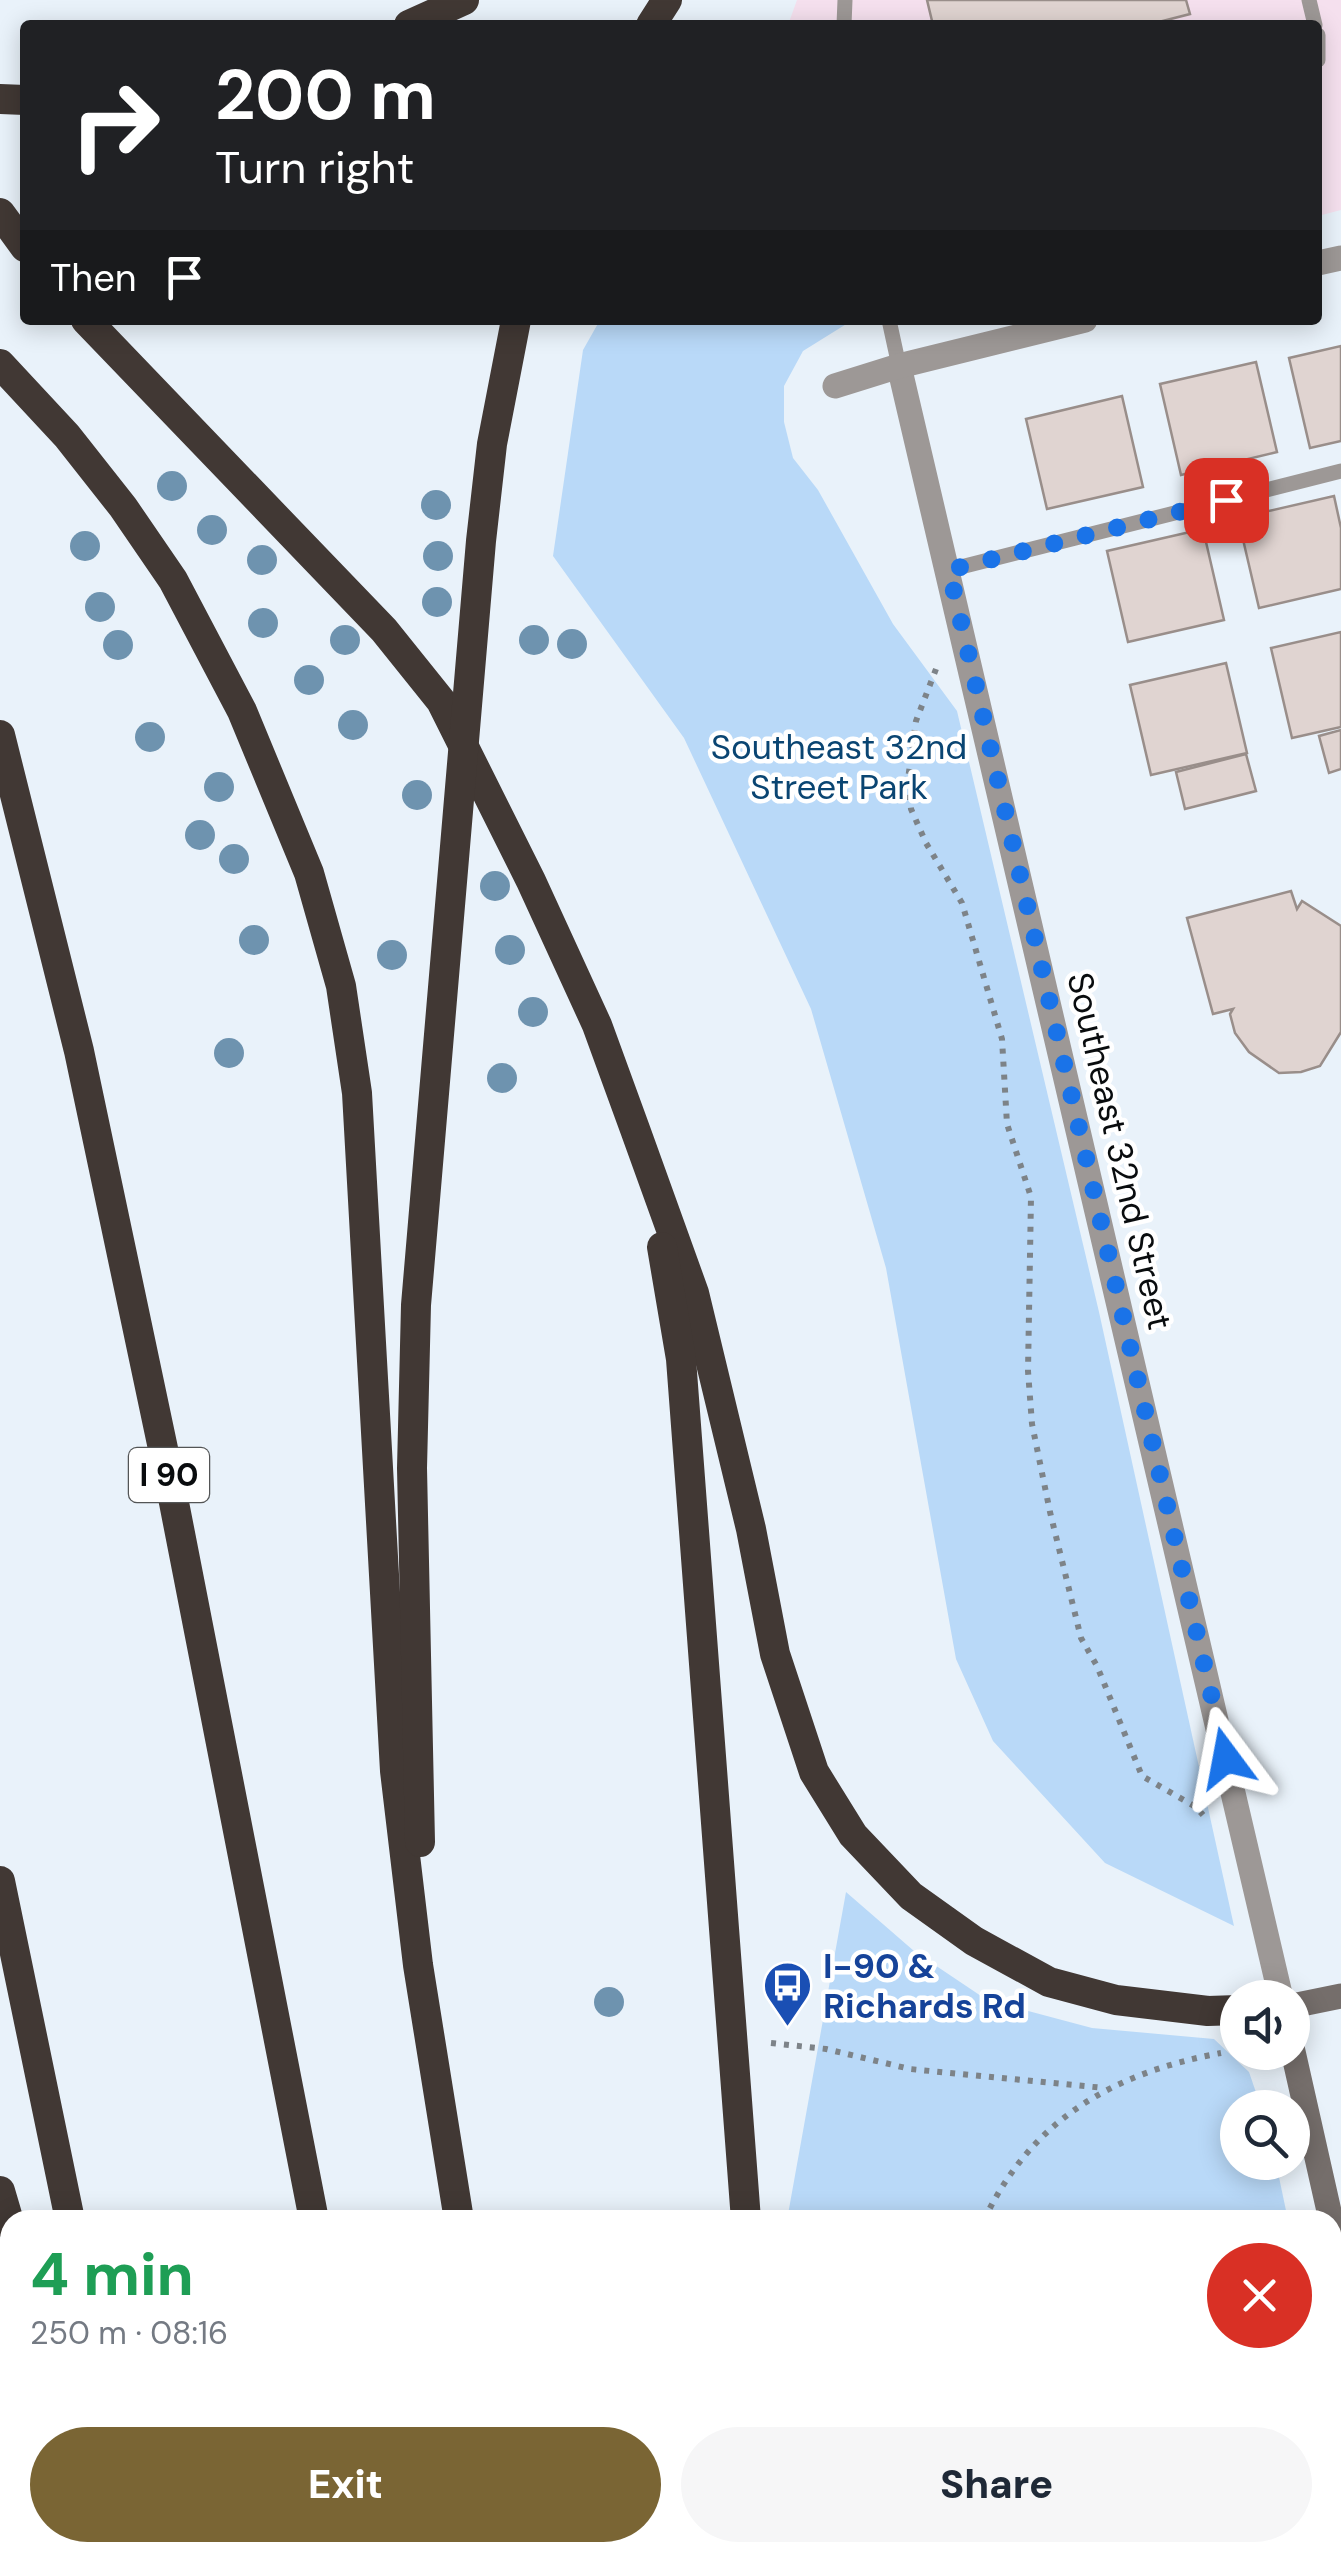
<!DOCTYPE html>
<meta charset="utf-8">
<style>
body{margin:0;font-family:"DM Sans",sans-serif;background:#f6f6f7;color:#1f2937;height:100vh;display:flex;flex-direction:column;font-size:38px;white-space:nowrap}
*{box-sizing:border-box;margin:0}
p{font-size:32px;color:#747a83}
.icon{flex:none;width:55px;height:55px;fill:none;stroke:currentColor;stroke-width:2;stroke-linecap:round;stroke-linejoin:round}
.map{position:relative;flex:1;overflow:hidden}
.sheet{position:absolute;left:0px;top:2210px;width:1342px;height:352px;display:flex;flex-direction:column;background:#fff;border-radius:30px 30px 0 0;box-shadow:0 5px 25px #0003}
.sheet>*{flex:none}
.top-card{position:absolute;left:20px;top:20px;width:1302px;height:305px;border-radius:10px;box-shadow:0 5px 25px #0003;background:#202124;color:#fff;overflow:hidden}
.buttons{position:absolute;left:1220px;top:1980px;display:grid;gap:20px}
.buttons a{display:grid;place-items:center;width:90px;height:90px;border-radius:50%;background:#fff;box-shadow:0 5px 25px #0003;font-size:50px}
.pin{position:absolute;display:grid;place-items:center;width:85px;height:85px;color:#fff;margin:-42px;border-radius:20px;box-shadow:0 5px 15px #0006}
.me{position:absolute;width:110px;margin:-55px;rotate:347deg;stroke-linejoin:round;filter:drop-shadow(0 0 8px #0008)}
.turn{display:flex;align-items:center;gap:35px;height:210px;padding:0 30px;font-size:45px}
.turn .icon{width:130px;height:130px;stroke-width:2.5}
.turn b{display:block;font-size:70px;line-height:85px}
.then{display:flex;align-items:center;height:95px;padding:0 30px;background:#0003;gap:20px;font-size:38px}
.round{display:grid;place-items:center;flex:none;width:105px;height:105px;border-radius:52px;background:#f6f6f7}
.overview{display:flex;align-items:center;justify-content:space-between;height:170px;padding:0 30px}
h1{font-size:60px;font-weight:800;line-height:75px;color:#1e9e55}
.action{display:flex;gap:20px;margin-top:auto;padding:20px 30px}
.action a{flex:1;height:115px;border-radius:60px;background:#7a6534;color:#fff;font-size:40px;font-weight:800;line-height:115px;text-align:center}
.action a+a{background:#f6f6f7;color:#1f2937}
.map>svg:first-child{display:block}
</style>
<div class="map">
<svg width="1341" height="2561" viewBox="0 0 1341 2561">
<rect width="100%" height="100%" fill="#e9f2fa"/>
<!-- commercial -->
<path fill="#f5e0ee" d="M797,0H1341V210L1318,216V25H788Z"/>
<!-- green -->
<g fill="#b9d9f8">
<path d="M600,320H847L848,323L803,351L784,386V422L793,458L818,490L893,624L957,711L1099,1312L1234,1926L1105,1863L993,1741L956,1659L886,1268L811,1009L684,738L553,556L583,350Z"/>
<path d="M846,1892L914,1951L987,2000L1092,2028L1214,2039L1249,2072L1261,2107L1238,2108V2162L1276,2163L1288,2220H787Z"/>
</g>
<!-- building -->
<g fill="#e0d4d1" stroke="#998e8a" stroke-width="2.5">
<path d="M927,0H1186L1190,14L1147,25H933Z"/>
<path d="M1341,346V441L1310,448L1289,358Z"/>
<path d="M1256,362L1277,452L1181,475L1160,384Z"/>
<path d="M1122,396L1143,487L1047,509L1026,419Z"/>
<path d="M1334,496L1341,528V589L1259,608L1238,518Z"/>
<path d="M1203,529L1224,620L1128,642L1107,551Z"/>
<path d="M1341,632V727L1292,738L1271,648Z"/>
<path d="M1226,663L1247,753L1151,775L1130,685Z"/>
<path d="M1341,730V769L1329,773L1319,736Z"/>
<path d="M1246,754L1256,791L1185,809L1176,772Z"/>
<path d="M1291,891L1297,909L1302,901L1341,926V1032L1320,1066L1301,1072L1279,1073L1249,1052L1235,1033L1230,1014L1233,1009L1213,1014L1187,918Z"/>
</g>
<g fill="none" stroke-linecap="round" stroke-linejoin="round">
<!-- path -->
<g stroke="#7d8388" stroke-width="6" stroke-dasharray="5 8" stroke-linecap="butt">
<path d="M936,669L916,721L908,779L911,809L926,843L962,903L1002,1039L1007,1124L1031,1197L1028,1371L1032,1424L1050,1512L1081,1638L1097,1666L1142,1776L1196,1807L1203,1815"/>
<path d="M771,2043L826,2049L910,2069L1104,2088"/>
<path d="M984,2220C1032,2119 1113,2073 1221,2053"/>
<path d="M673,2552L687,2561L708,2552"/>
<path d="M857,2552L865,2561"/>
<path d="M545,2559L619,2552"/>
</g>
<!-- lane -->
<g stroke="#9d9896" stroke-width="15">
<path d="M1309,0L1315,25"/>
<path d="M844,25L845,0"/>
<path d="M1318,35V60"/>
<path d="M889,320L899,366"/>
<path d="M949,570L1341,471"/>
</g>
<!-- street -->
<g stroke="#9d9896" stroke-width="25">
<path d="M1318,263L1341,258"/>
<path d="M899,366L1281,1998"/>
<path d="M835,386L899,366L1085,320"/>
</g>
<!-- secondary -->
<g stroke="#756e6b" stroke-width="25">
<path d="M1292,2006L1341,1996"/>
<path d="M1292,2047L1331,2220"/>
<path d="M1332,2227L1341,2266"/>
<path d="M0,2489L10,2487"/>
<path d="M0,2545L10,2544"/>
<path d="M1332,2546L1341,2536"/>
<path d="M772,2552L773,2561"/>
<path d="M1162,2552L1176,2561"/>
<path d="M248,2561L294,2552"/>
<path d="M903,2561H981"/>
</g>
<!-- highway -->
<g stroke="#413834" stroke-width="30">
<path d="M409,25L464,0"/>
<path d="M651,25L667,0"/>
<path d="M0,99L25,100"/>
<path d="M0,213L25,247"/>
<path d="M86,320L384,630L441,701L531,881L597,1025L636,1132L694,1293L751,1529L775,1654L814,1772L853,1835L911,1896L974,1941L1049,1982L1116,2000L1208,2011L1238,2010"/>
<path d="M0,364L67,436L123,507L173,580L242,711L309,873L341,986L357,1093L395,1771L418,1965L459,2220"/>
<path d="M0,735L79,1051L169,1477L314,2220"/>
<path d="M662,1247L681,1359L746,2220"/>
<path d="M420,1842L412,1468L416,1305L481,541L492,444L516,320"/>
<path d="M0,1881L70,2220"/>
<path d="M0,2191L10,2225"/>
<path d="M103,2552L105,2561"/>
<path d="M126,2552L127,2561"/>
<path d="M378,2552L380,2561"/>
<path d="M511,2552L512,2561"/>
</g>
</g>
<!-- trees -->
<g fill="#6e93af">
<circle cx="172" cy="486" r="15"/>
<circle cx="436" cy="505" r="15"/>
<circle cx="212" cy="530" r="15"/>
<circle cx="85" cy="546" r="15"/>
<circle cx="438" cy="556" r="15"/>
<circle cx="262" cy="560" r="15"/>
<circle cx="437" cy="602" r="15"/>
<circle cx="100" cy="607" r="15"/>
<circle cx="263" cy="623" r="15"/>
<circle cx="345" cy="640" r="15"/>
<circle cx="534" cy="640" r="15"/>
<circle cx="572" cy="644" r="15"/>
<circle cx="118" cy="645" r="15"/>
<circle cx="309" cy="680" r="15"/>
<circle cx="353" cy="725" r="15"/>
<circle cx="150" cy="737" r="15"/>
<circle cx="219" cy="787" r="15"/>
<circle cx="417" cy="795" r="15"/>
<circle cx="200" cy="835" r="15"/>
<circle cx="234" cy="859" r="15"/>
<circle cx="495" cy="886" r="15"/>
<circle cx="254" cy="940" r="15"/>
<circle cx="510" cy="950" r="15"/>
<circle cx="392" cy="955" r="15"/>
<circle cx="533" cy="1012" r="15"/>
<circle cx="229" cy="1053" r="15"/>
<circle cx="502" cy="1078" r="15"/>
<circle cx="609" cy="2002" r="15"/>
</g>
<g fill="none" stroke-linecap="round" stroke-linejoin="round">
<!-- route -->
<path stroke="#1a73e8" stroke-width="18" stroke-dasharray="0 32.4" d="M1226,1758L949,570L1226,500"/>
</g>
<!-- icons -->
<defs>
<symbol id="bus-pin" viewBox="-11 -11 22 30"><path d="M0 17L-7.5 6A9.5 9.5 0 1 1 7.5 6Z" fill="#1a4fb4" stroke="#fff"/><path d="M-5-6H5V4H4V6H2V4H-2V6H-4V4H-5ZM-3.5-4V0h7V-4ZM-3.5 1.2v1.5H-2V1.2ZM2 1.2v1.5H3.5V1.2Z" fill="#fff"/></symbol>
</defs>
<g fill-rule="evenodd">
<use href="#bus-pin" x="760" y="1958" width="55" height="75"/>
</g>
<g text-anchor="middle" stroke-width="9" stroke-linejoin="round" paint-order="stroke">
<!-- shield labels -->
<rect fill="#fff" stroke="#535556" stroke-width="2.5" x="129" y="1448" width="80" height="54" rx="8"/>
<g font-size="32" font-weight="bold" fill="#090c0e">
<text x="169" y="1486">I 90</text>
</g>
<!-- park labels -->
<g font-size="35" fill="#0a4572" stroke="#fff">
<text x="839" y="759">Southeast 32nd<tspan x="839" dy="40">Street Park</tspan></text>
</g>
<!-- street labels -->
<g font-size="35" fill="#090c0e" stroke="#fff">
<text transform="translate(1120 1151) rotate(77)" y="12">Southeast 32nd Street</text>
</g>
<!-- transit labels -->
<g font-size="35" font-weight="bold" fill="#164399" stroke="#fff" text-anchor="start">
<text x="823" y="1978">I-90 &amp;<tspan x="823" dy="40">Richards Rd</tspan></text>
</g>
</g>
</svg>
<div class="buttons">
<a><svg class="icon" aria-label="sound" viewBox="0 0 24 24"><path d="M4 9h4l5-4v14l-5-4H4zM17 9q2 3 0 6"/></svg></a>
<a><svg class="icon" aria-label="search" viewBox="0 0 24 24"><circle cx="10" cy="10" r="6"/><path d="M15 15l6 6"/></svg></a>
</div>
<div class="pin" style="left:1226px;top:500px;background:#d93025"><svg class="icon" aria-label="arrive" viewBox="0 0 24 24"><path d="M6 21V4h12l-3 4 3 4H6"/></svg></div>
<svg class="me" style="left:1226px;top:1758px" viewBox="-20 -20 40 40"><path d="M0-17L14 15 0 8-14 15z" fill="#1a73e8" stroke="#fff" stroke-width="4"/></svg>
<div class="top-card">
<div class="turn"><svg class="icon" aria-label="right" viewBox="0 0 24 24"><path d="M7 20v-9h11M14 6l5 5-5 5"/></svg><div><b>200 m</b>Turn right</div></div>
<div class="then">Then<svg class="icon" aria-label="arrive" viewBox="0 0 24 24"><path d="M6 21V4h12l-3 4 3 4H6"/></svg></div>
</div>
<section class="sheet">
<div class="overview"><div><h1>4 min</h1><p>250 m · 08:16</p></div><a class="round" style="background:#d93025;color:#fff"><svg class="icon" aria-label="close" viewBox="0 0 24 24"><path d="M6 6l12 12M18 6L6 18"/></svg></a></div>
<div class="action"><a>Exit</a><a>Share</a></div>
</section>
</div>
